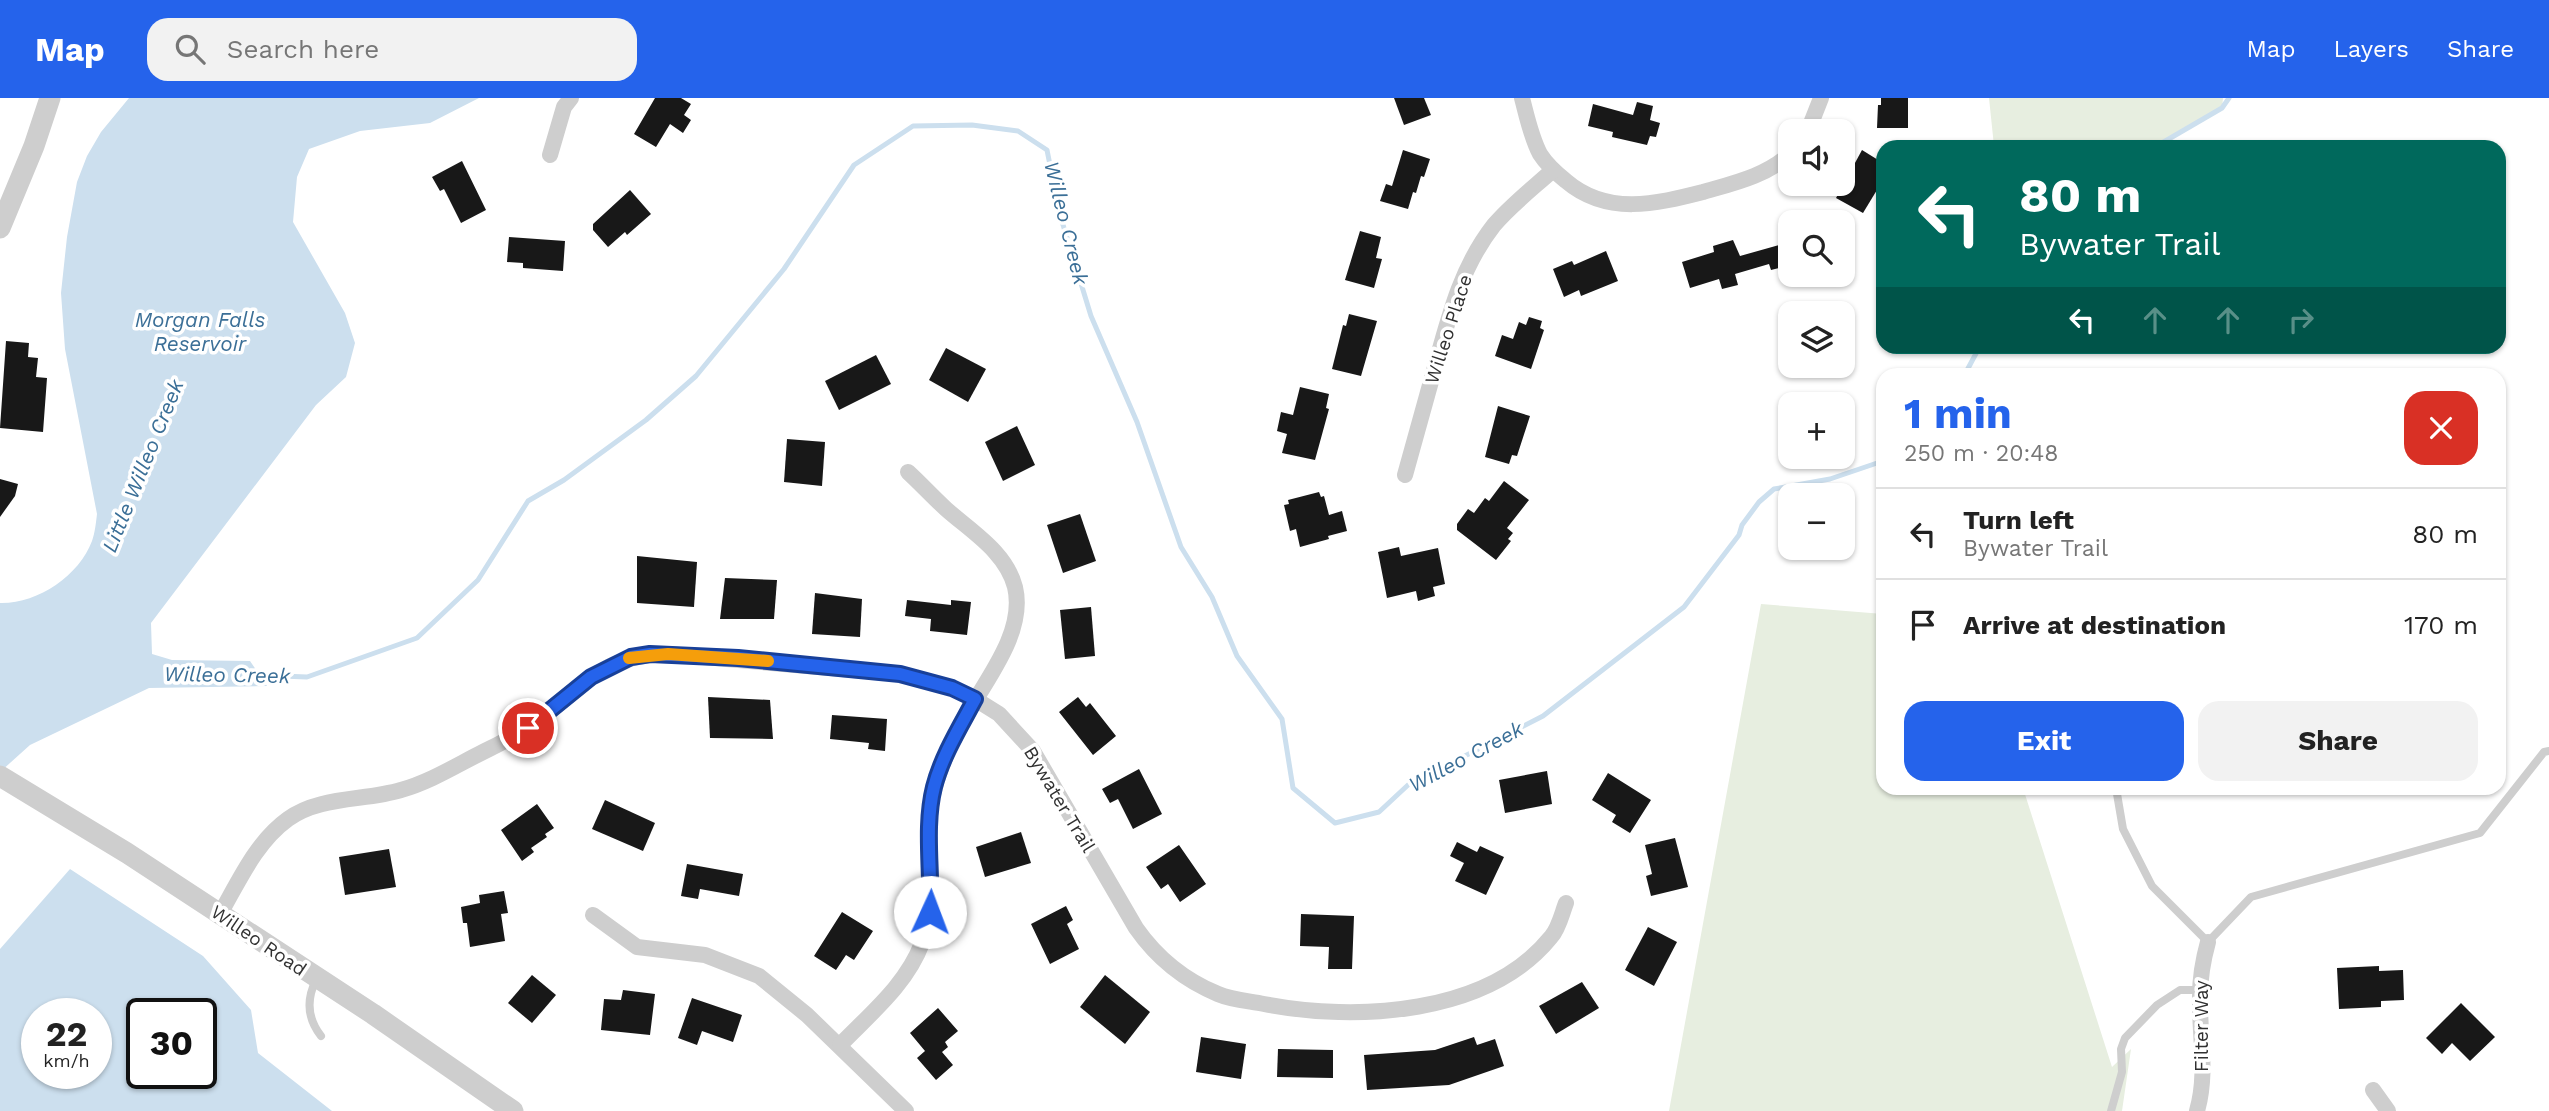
<!DOCTYPE html>
<meta charset="utf-8">
<style>
body{margin:0;font-family:"Work Sans",sans-serif;background:#f2f2f2;color:#222;height:100vh;display:flex;flex-direction:column;font-size:26px;white-space:nowrap}
*{box-sizing:border-box;margin:0}
p{font-size:23px;color:#767676}
.icon{flex:none;width:38px;height:38px;fill:none;stroke:currentColor;stroke-width:2;stroke-linecap:round;stroke-linejoin:round}
.map{position:relative;flex:1;overflow:hidden}
.sheet{position:absolute;left:1876px;top:270px;width:630px;height:427px;display:flex;flex-direction:column;background:#fff;border-radius:21px;box-shadow:0 2px 5px #0004}
.sheet>*{flex:none}
.top-card{position:absolute;left:1876px;top:42px;width:630px;height:214px;border-radius:21px;box-shadow:0 2px 5px #0004;background:#00695c;color:#fff;overflow:hidden}
.tools{position:absolute;left:1778px;top:21px;display:grid;gap:14px}
.tools a{display:grid;place-items:center;width:77px;height:77px;border-radius:14px;background:#fff;box-shadow:0 2px 5px #0004;font-size:35px}
.speed{position:absolute;left:21px;top:900px;display:flex;gap:14px;font-size:35px;font-weight:700;text-align:center}
.speed>*{display:grid;place-content:center;width:91px;height:91px;border-radius:50%;background:#fff;box-shadow:0 2px 5px #0004;line-height:1}
.speed small{font-size:18px;font-weight:400}
.speed .limit{border:4px solid #111;border-radius:10px;background:#fff;color:#111}
.pin{position:absolute;display:grid;place-items:center;width:60px;height:60px;color:#fff;margin:-30px;border:4px solid #fff;border-radius:50%;box-shadow:0 2px 7px #0007}
.me{position:absolute;width:77px;margin:-38px;rotate:2deg;stroke-linejoin:round;filter:drop-shadow(0 0 5px #0008)}
.turn{display:flex;align-items:center;gap:24px;height:147px;padding:0 28px;font-size:32px}
.turn .icon{width:91px;height:91px;stroke-width:2.5}
.turn b{display:block;font-size:49px;line-height:60px}
.lanes{display:flex;align-items:center;height:66px;padding:0 28px;background:#0003;justify-content:center;gap:35px;direction:ltr}
.lanes .off{opacity:.35}
.round{display:grid;place-items:center;flex:none;width:74px;height:74px;border-radius:21px;background:#f2f2f2}
.head{display:flex;align-items:center;justify-content:space-between;height:119px;padding:0 28px}
h1{font-size:42px;font-weight:700;line-height:52px;color:#2563eb}
.primary-button{display:flex;gap:14px;margin-top:auto;padding:14px 28px}
.primary-button a{flex:1;height:80px;border-radius:21px;background:#2563eb;color:#fff;font-size:28px;font-weight:700;line-height:80px;text-align:center}
.primary-button a+a{background:#f2f2f2;color:#222}
ul{padding:0;list-style:none}
li{display:flex;align-items:center;gap:21px;height:91px;padding:0 28px;border-top:2px solid #e0e0e0}
li div{flex:1}
li b{display:block;font-size:26px}
li em{font-style:normal}
header{display:flex;align-items:center;gap:42px;box-sizing:border-box;height:98px;padding:0 35px;background:#2563eb;color:#fff}
header strong{font-size:33px}
nav{display:flex;gap:38px;margin-inline-start:auto;font-size:24px}
.search{width:490px;height:63px;background:#f2f2f2;display:flex;align-items:center;gap:18px;box-sizing:border-box;padding:0 24px;border-radius:21px;color:#767676;font-size:26px}
.map>svg:first-child{display:block}
</style>
<header>
<strong>Map</strong>
<div class="search"><svg class="icon" aria-label="search" viewBox="0 0 24 24"><circle cx="10" cy="10" r="6"/><path d="M15 15l6 6"/></svg>Search here</div>
<nav><a>Map</a><a>Layers</a><a>Share</a></nav>
</header>
<div class="map">
<svg width="2549" height="1013" viewBox="0 0 2549 1013">
<rect width="100%" height="100%" fill="#fff"/>
<!-- green -->
<g fill="#e7eee0">
<path d="M1989,0H2223L2222,10L2164,45L1994,48Z"/>
<path d="M1761,506L1883,516V690H2023L2112,969L2131,951L2122,1013H1669Z"/>
</g>
<!-- water -->
<g fill="#ccdfee" fill-rule="evenodd">
<path d="M129,0H479L430,25L360,33L309,51L297,79L293,124L345,215L355,245L346,279L316,307L151,525L152,556L172,562L250,563L267,588L149,590L30,647L0,674V505C37,506 79,478 92,443C95,435 96,424 97,416L65,251L61,195L67,139L77,84L87,58L101,34Z"/>
<path d="M70,771L203,858L251,912L258,955L332,1013H0V851ZM37,915H96V975H37ZM142,915H201V975H142Z"/>
</g>
<g fill="none" stroke-linecap="round" stroke-linejoin="round">
<!-- stream -->
<g stroke="#ccdfee" stroke-width="5">
<path d="M2155,49L2222,10L2229,0"/>
<path d="M1965,276L1980,248"/>
<path d="M255,577L307,579L417,540L478,482L528,403L564,382L646,322L696,278L784,171L854,67L913,28L972,27L1018,33L1047,52L1060,117L1091,218L1137,324L1181,449L1212,499L1237,558L1282,621L1293,690L1335,725L1379,714L1408,687L1543,618L1684,509L1739,437L1742,427L1759,404L1774,391L1830,381L1883,363"/>
</g>
</g>
<!-- building -->
<g fill="#181818">
<path d="M655,0H681L691,6L684,17L691,22L683,35L670,26L656,49L634,36Z"/>
<path d="M1394,0H1424L1431,17L1404,27Z"/>
<path d="M1881,0H1908V30H1877L1878,7H1881Z"/>
<path d="M1637,4L1653,8L1650,22L1660,25L1656,39L1650,38L1647,47L1612,39L1613,34L1588,28L1593,6L1633,17Z"/>
<path d="M1403,52L1430,61L1424,79L1421,78L1416,95L1413,94L1408,111L1380,103L1386,86L1392,88Z"/>
<path d="M1862,52L1883,65V82L1863,115L1836,100Z"/>
<path d="M462,63L486,112L461,125L444,91L440,93L432,79Z"/>
<path d="M630,92L651,116L627,137L625,134L608,149L593,132V126Z"/>
<path d="M1360,133L1381,139L1376,160L1382,161L1374,190L1345,182Z"/>
<path d="M509,139L565,143L563,173L523,170V165L507,164Z"/>
<path d="M1733,142L1740,158L1790,144V167L1771,172L1769,166L1735,176L1738,187L1722,191L1719,181L1690,190L1682,164L1714,154L1713,148Z"/>
<path d="M1606,153L1618,183L1581,198L1579,192L1564,199L1553,171L1572,163L1574,167Z"/>
<path d="M1349,216L1377,223L1361,278L1332,271L1343,227L1346,228Z"/>
<path d="M1529,219L1542,223L1540,230L1544,232L1531,271L1495,258L1502,237L1513,241L1519,224L1526,227Z"/>
<path d="M6,243L29,245L28,259L38,260L36,279L47,280L43,334L0,330Z"/>
<path d="M946,250L986,271L968,304L929,282Z"/>
<path d="M876,257L891,286L839,312L825,283Z"/>
<path d="M1300,289L1329,296L1326,310L1329,311L1315,362L1282,355L1287,336L1277,333L1281,314L1293,317Z"/>
<path d="M1498,308L1530,318L1517,358L1512,357L1509,366L1485,359Z"/>
<path d="M1017,328L1035,367L1003,383L985,344Z"/>
<path d="M787,341L825,344L822,388L784,384Z"/>
<path d="M0,381L18,386L15,398L0,419Z"/>
<path d="M1504,383L1529,402L1507,430L1513,435L1508,441L1511,443L1496,462L1457,432V426L1468,411L1474,415L1485,400L1489,403Z"/>
<path d="M1319,394L1321,399L1324,398L1329,417L1342,413L1347,433L1328,438L1329,441L1300,449L1296,431L1290,433L1284,407L1289,406L1288,402Z"/>
<path d="M1080,416L1096,463L1063,475L1047,427Z"/>
<path d="M1399,449L1401,458L1438,450L1445,486L1433,489L1435,498L1418,503L1416,493L1387,500L1378,454Z"/>
<path d="M637,458L697,464L694,509L637,505Z"/>
<path d="M725,480L777,482L774,521H720Z"/>
<path d="M815,495L862,501L860,539L812,536Z"/>
<path d="M907,502L951,507V502L971,504L967,537L930,533L931,521L905,518Z"/>
<path d="M1091,509L1095,558L1065,561L1060,512Z"/>
<path d="M708,599L770,602L773,641L710,640Z"/>
<path d="M1078,599L1086,609L1090,605L1116,638L1093,657L1059,614Z"/>
<path d="M832,617L887,621L885,653L868,651L869,645L830,641Z"/>
<path d="M1139,671L1162,716L1133,731L1118,701L1110,705L1102,691Z"/>
<path d="M1547,673L1552,706L1505,715L1499,682Z"/>
<path d="M1608,675L1651,702L1630,735L1612,724L1616,717L1592,702Z"/>
<path d="M605,702L655,725L643,753L592,731Z"/>
<path d="M537,706L554,730L545,736L547,739L531,750L534,754L522,763L501,732Z"/>
<path d="M1021,734L1031,765L985,779L976,749Z"/>
<path d="M1675,740L1688,789L1651,798L1646,778L1652,776L1645,747Z"/>
<path d="M1457,744L1477,754L1480,748L1504,759L1486,797L1455,783L1464,765L1450,758Z"/>
<path d="M1179,747L1206,786L1180,804L1168,786L1161,791L1146,769Z"/>
<path d="M389,751L396,789L345,797L339,759Z"/>
<path d="M687,766L743,776L739,798L700,791L698,801L681,798Z"/>
<path d="M504,793L508,815L501,816L505,843L470,849L467,825H463L461,809L480,805L479,797Z"/>
<path d="M1066,808L1073,822L1067,826L1079,851L1050,866L1031,826Z"/>
<path d="M842,814L873,833L854,862L846,857L836,872L814,858Z"/>
<path d="M1301,816L1354,818L1352,871H1328L1329,849L1300,848Z"/>
<path d="M1648,829L1677,844L1654,888L1625,872Z"/>
<path d="M2379,868V873L2403,872L2404,902L2381,903V909L2339,911L2337,870Z"/>
<path d="M532,877L556,897L532,925L508,905Z"/>
<path d="M1105,877L1150,914L1125,946L1080,909Z"/>
<path d="M1582,884L1599,910L1556,936L1539,908Z"/>
<path d="M623,892L655,896L650,937L601,932L604,901L621,902Z"/>
<path d="M692,900L742,917L733,944L702,933L697,947L678,940Z"/>
<path d="M2461,905L2495,939L2470,963L2452,945L2442,956L2426,940Z"/>
<path d="M938,910L958,933L945,944L948,949L942,954L953,967L936,982L917,960L925,953L910,935Z"/>
<path d="M1201,939L1246,946L1241,981L1196,974Z"/>
<path d="M1474,939L1477,947L1495,941L1504,968L1449,987L1367,992L1364,957L1435,952Z"/>
<path d="M1278,951L1333,952V980L1277,979Z"/>
</g>
<g fill="none" stroke-linecap="round" stroke-linejoin="round">
<!-- service -->
<g stroke="#cecece" stroke-width="8">
<path d="M2116,690L2123,731L2152,788L2208,844L2251,799L2480,735L2544,654L2549,653"/>
<path d="M316,882C306,902 307,920 321,938"/>
<path d="M2111,1013L2122,974L2121,951L2125,940L2157,907L2180,892H2200"/>
</g>
<!-- minor -->
<g stroke="#cecece" stroke-width="16">
<path d="M1522,0C1527,19 1531,39 1540,56C1547,67 1556,75 1566,83C1607,118 1656,106 1703,94C1734,85 1766,78 1790,56"/>
<path d="M1808,33L1821,0"/>
<path d="M550,57L564,9L571,0"/>
<path d="M1405,377C1415,341 1425,305 1435,269C1449,218 1461,169 1494,127C1511,107 1533,90 1553,72"/>
<path d="M220,816C239,783 256,744 288,721C319,698 365,703 401,692C430,684 457,667 483,654C499,646 516,638 530,628C583,592 597,557 668,556L900,576L952,590L975,601L999,616L1033,653L1136,830C1157,860 1184,882 1218,896C1232,902 1249,903 1264,906C1356,924 1488,917 1551,839C1559,830 1562,815 1566,805"/>
<path d="M593,817L637,849L705,857L759,878L807,917L906,1013"/>
<path d="M840,947C870,916 907,886 922,845C936,808 929,768 929,729C929,700 939,674 950,648C969,600 1028,543 1015,489C1006,454 972,434 946,411C933,399 921,386 908,374"/>
<path d="M2373,992L2388,1013"/>
<path d="M2197,1013C2208,975 2199,937 2200,898C2200,879 2203,862 2208,844"/>
</g>
<!-- tertiary -->
<g stroke="#cecece" stroke-width="21">
<path d="M0,130L34,48L50,0"/>
<path d="M0,678L127,755L373,916L513,1013"/>
</g>
</g>
<g fill="none" stroke-linecap="round" stroke-linejoin="round">
<defs>
<path id="route" d="M528,630L591,579L631,559L650,556L738,560L900,576L952,590L975,601C960,629 942,658 934,689C924,729 932,773 930,814"/>
</defs>
<!-- route casing -->
<use href="#route" stroke="#184099" stroke-width="18"/>
<!-- route -->
<use href="#route" stroke="#2563eb" stroke-width="12"/>
<!-- slow -->
<path stroke="#f59e0b" stroke-width="12" d="M629,560L668,556L768,563"/>
</g>
<g text-anchor="middle" stroke-width="7" stroke-linejoin="round" paint-order="stroke">
<!-- street labels -->
<g font-size="19" fill="#313131" stroke="#fff">
<text transform="translate(1448 231) rotate(-72)" y="7">Willeo Place</text>
<text transform="translate(1060 701) rotate(59)" y="7">Bywater Trail</text>
<text transform="translate(259 842) rotate(34)" y="7">Willeo Road</text>
<text transform="translate(2201 928) rotate(-90)" y="7">Filter Way</text>
</g>
<!-- water labels -->
<g font-size="21" font-style="italic" fill="#3b6f97" stroke="#fff">
<text transform="translate(1066 125) rotate(76)" y="7">Willeo Creek</text>
<text x="200" y="229">Morgan Falls<tspan x="200" dy="24">Reservoir</tspan></text>
<text transform="translate(143 368) rotate(-68)" y="7">Little Willeo Creek</text>
<text transform="translate(227 577) rotate(1)" y="7">Willeo Creek</text>
<text transform="translate(1466 659) rotate(-28)" y="7">Willeo Creek</text>
</g>
</g>
</svg>
<div class="tools">
<a><svg class="icon" aria-label="sound" viewBox="0 0 24 24"><path d="M4 9h4l5-4v14l-5-4H4zM17 9q2 3 0 6"/></svg></a>
<a><svg class="icon" aria-label="search" viewBox="0 0 24 24"><circle cx="10" cy="10" r="6"/><path d="M15 15l6 6"/></svg></a>
<a><svg class="icon" aria-label="layers" viewBox="0 0 24 24"><path d="M12 4l9 5-9 5-9-5zM3 14l9 5 9-5"/></svg></a>
<a>+</a>
<a>−</a>
</div>
<div class="speed"><div>22<small>km/h</small></div><div class="limit">30</div></div>
<div class="pin" style="left:528px;top:630px;background:#d93025"><svg class="icon" aria-label="arrive" viewBox="0 0 24 24"><path d="M6 21V4h12l-3 4 3 4H6"/></svg></div>
<svg class="me" style="left:930px;top:814px" viewBox="-20 -20 40 40"><circle r="19" fill="#fff"/><path d="M0-13L10 11 0 6-10 11z" fill="#2563eb"/></svg>
<div class="top-card">
<div class="turn"><svg class="icon" aria-label="left" viewBox="0 0 24 24"><path d="M17 20v-9H6M10 6l-5 5 5 5"/></svg><div><b>80 m</b>Bywater Trail</div></div>
<div class="lanes"><svg class="icon" aria-label="left" viewBox="0 0 24 24"><path d="M17 20v-9H6M10 6l-5 5 5 5"/></svg><svg class="icon off" aria-label="ahead" viewBox="0 0 24 24"><path d="M12 20V5M6 11l6-6 6 6"/></svg><svg class="icon off" aria-label="ahead" viewBox="0 0 24 24"><path d="M12 20V5M6 11l6-6 6 6"/></svg><svg class="icon off" aria-label="right" viewBox="0 0 24 24"><path d="M7 20v-9h11M14 6l5 5-5 5"/></svg></div>
</div>
<section class="sheet">
<div class="head"><div><h1>1 min</h1><p>250 m · 20:48</p></div><a class="round" style="background:#d93025;color:#fff"><svg class="icon" aria-label="close" viewBox="0 0 24 24"><path d="M6 6l12 12M18 6L6 18"/></svg></a></div>
<ul>
<li><svg class="icon" aria-label="left" viewBox="0 0 24 24"><path d="M17 20v-9H6M10 6l-5 5 5 5"/></svg><div><b>Turn left</b><p>Bywater Trail</p></div><em>80 m</em></li>
<li><svg class="icon" aria-label="arrive" viewBox="0 0 24 24"><path d="M6 21V4h12l-3 4 3 4H6"/></svg><div><b>Arrive at destination</b></div><em>170 m</em></li>
</ul>
<div class="primary-button"><a>Exit</a><a>Share</a></div>
</section>
</div>
